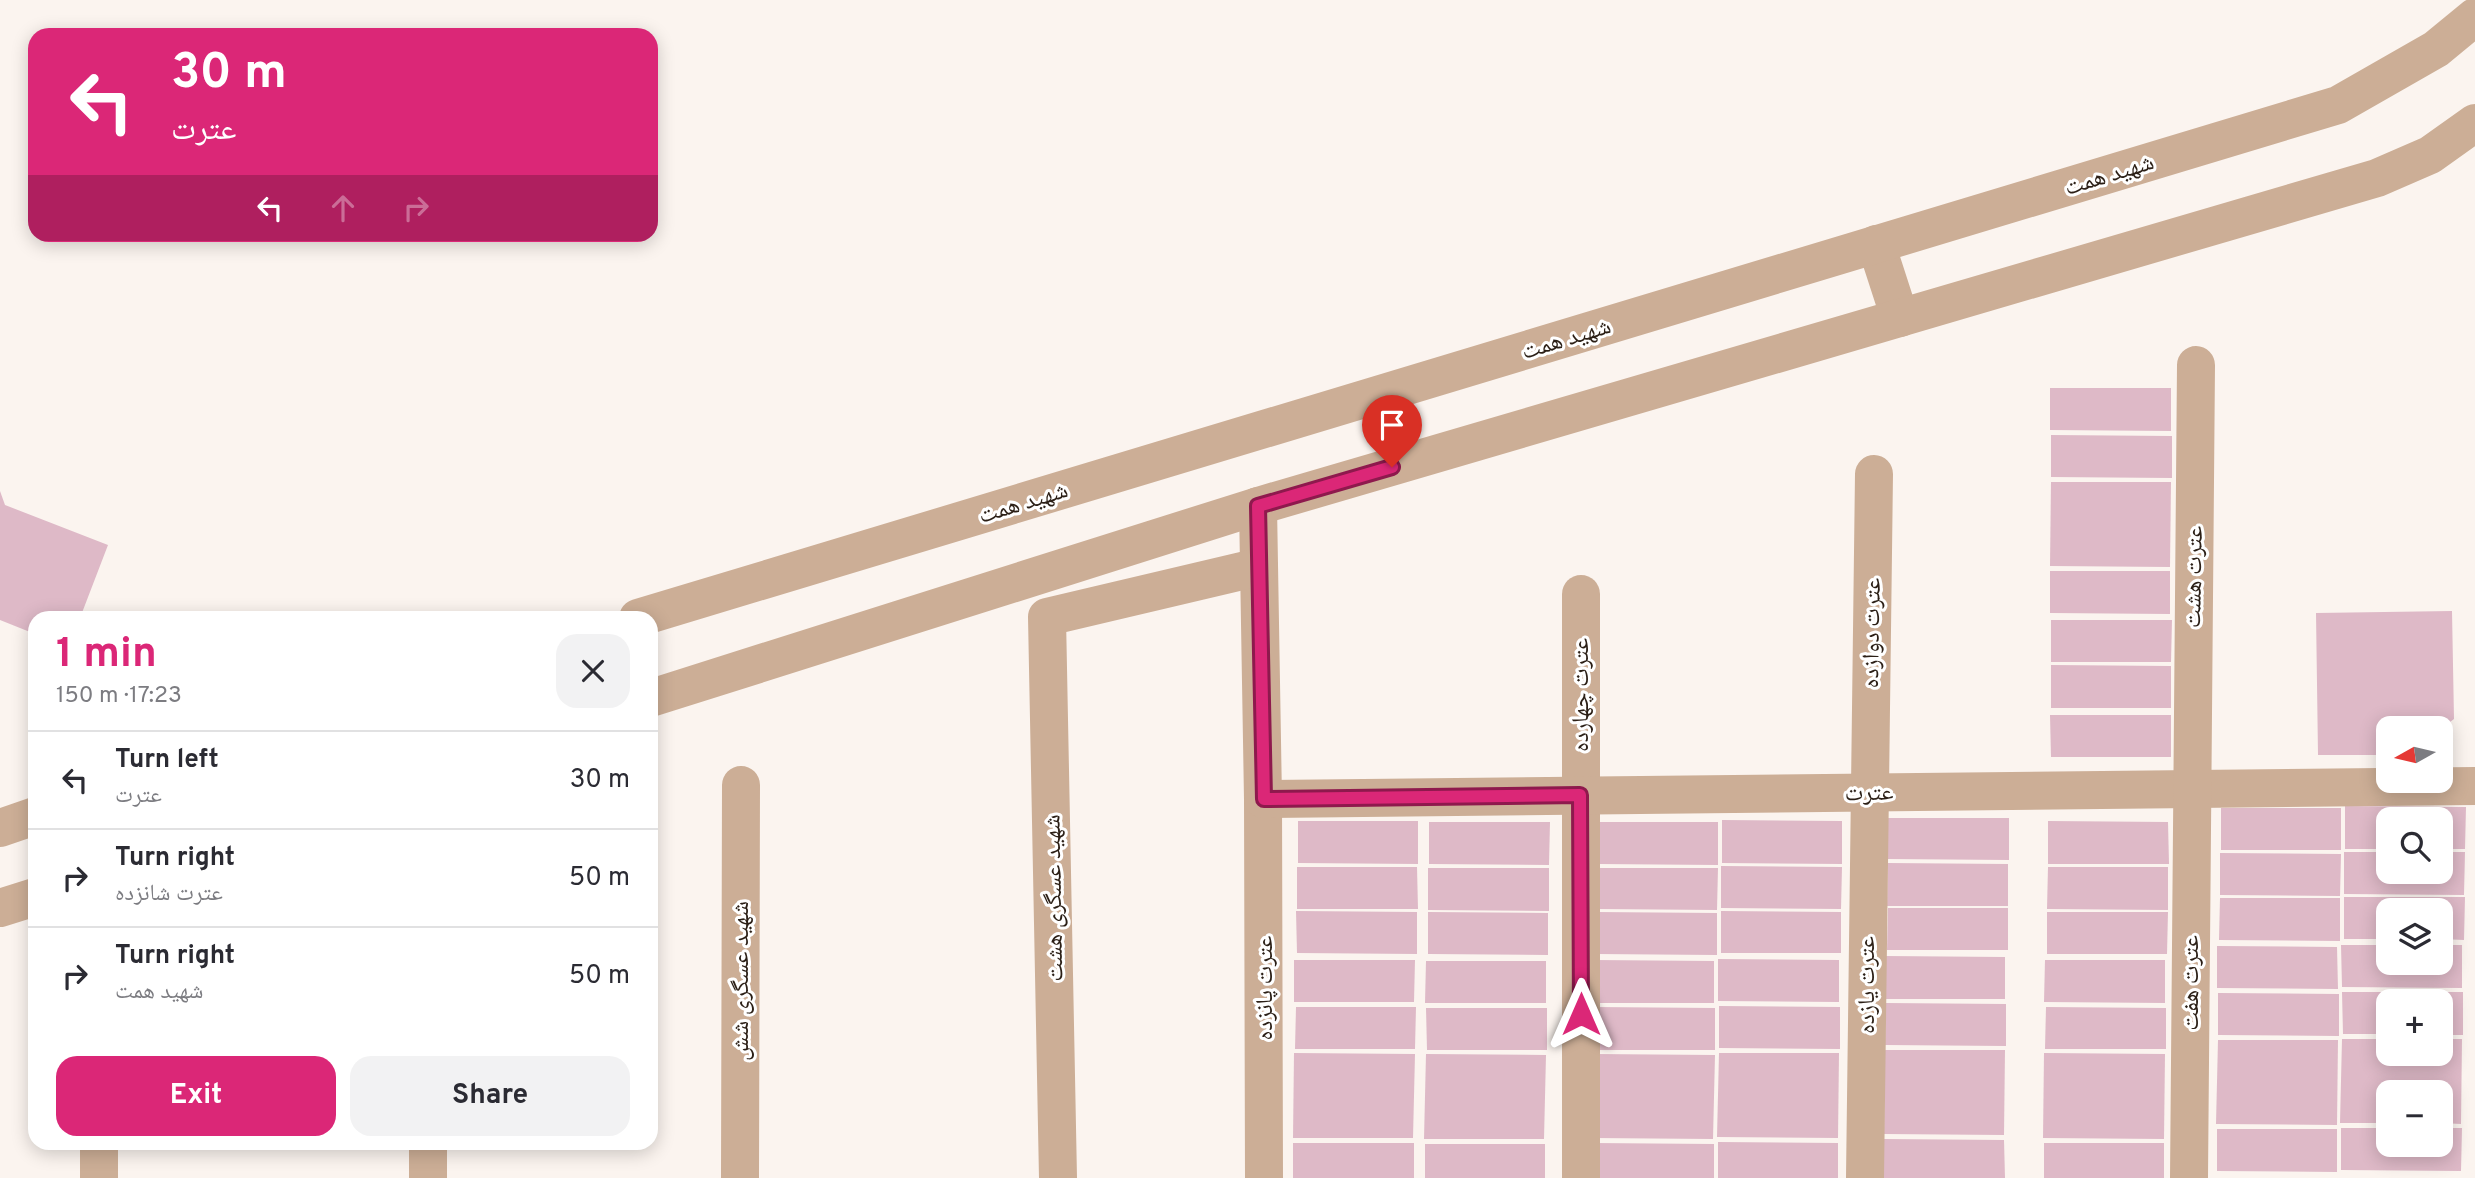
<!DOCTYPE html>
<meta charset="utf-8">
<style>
body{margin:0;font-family:Overpass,"Noto Naskh Arabic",sans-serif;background:#f2f2f3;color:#2b2b33;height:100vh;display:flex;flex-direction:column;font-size:26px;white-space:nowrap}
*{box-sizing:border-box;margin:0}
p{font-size:23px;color:#7c7c81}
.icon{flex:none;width:38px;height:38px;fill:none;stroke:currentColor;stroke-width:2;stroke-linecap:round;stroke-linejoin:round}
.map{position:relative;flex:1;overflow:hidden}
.drawer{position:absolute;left:28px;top:611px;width:630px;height:539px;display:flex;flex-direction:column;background:#fff;border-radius:21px;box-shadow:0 4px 18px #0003}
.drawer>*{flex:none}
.banner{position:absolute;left:28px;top:28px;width:630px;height:214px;border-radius:21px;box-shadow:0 4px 18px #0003;background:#db2777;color:#fff;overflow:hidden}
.needle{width:46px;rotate:262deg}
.controls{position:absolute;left:2376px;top:716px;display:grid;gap:14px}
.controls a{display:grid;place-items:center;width:77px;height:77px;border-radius:14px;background:#fff;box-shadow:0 4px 18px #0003;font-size:35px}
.pin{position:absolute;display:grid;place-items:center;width:60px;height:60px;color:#fff;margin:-72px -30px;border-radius:50% 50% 50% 0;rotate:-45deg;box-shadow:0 0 7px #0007}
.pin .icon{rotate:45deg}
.me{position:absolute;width:77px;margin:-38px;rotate:0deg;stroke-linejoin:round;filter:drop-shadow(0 0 5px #0008)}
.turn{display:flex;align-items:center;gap:24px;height:147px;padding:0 28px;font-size:32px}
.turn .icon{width:91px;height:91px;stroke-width:2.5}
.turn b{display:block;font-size:49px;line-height:60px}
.lanes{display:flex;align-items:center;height:66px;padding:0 28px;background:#0003;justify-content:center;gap:35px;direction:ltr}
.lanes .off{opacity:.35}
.round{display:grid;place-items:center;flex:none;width:74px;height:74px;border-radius:21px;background:#f2f2f3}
.headline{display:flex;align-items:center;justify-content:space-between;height:119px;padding:0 28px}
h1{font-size:42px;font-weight:700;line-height:52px;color:#db2777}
.cta{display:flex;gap:14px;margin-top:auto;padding:14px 28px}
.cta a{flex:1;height:80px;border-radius:21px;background:#db2777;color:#fff;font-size:28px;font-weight:700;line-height:80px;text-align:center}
.cta a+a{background:#f2f2f3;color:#2b2b33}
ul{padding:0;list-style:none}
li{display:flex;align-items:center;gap:21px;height:98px;padding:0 28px;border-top:2px solid #e1e1e2}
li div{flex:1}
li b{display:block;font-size:26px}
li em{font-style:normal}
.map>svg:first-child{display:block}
</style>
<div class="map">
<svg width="2475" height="1178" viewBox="0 0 2475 1178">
<rect width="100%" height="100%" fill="#fbf4ef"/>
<!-- building -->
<g fill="#deb9c7">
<path d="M2050,388H2171V431L2050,430Z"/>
<path d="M2051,435L2172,436V478L2051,477Z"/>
<path d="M2051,482H2171L2170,567L2050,566Z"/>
<path d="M0,491L5,505L108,545L80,618H35V634L0,620Z"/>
<path d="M2050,571H2170V614L2050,613Z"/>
<path d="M2452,611L2454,719L2442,728H2389V755H2318L2316,613Z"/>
<path d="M2051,620H2172L2171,662H2051Z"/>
<path d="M2051,665L2171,666V708H2051Z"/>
<path d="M2050,715H2171V757H2051Z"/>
<path d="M2345,806L2466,807L2465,849H2441V819H2389V849H2345Z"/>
<rect x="2221" y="808" width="120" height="42"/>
<path d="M1888,818H2009V860L1888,859Z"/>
<path d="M1722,820L1842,821V864L1722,863Z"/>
<path d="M1298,821H1418V864L1298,863Z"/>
<path d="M2048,821L2168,822L2169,864H2048Z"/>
<path d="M1429,822H1550L1549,865L1429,864Z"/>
<path d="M1597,822H1718V865L1598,864Z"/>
<path d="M2344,852H2389V872H2441V852H2465L2464,895L2344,894Z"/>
<path d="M2220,853L2341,854L2340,896L2220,895Z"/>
<path d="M1888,863L2008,864V906H1887Z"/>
<path d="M1721,866L1842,867L1841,909L1721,908Z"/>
<path d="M1297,867H1417L1418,909H1297Z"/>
<path d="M2048,867H2168V910L2047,909Z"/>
<path d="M1428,868H1549V911L1428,910Z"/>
<path d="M1597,868H1718L1717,910L1597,909Z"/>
<path d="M2344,897H2465L2464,940L2441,939V910H2389V939H2344Z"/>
<path d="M2220,898H2340V941L2219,940Z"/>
<path d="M1888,908H2008V950H1887Z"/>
<path d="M1296,911L1417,912V954L1297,953Z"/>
<path d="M1721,911L1841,912V953H1721Z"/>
<path d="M1428,912L1548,913V955L1428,954Z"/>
<path d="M1597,912L1717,913V955L1596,954Z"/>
<path d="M2047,912H2168L2167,954H2047Z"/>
<path d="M2341,945H2389V962H2441V945H2462V988L2342,987Z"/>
<path d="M2217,946L2337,947L2338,989L2217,988Z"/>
<path d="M1885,956L2005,957V999H1885Z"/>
<path d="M1718,959L1839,960V1002L1718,1001Z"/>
<path d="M1294,960H1415L1414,1002H1294Z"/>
<path d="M1594,960L1714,961V1003H1594Z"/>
<path d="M2045,960H2165V1003L2044,1002Z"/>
<path d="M1426,961H1546V1003H1425Z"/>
<path d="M2342,992H2463V1035H2441V1001H2389V1034H2343Z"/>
<path d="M2218,993L2339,994V1036L2218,1035Z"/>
<path d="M1886,1003L2006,1004V1046L1885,1045Z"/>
<path d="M1719,1006L1840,1007V1049L1719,1048Z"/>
<path d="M1296,1007H1416L1415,1049H1295Z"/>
<path d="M1595,1007L1715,1008V1050H1595Z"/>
<path d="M2046,1007L2166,1008V1049H2045Z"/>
<path d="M1426,1008H1547V1050H1427Z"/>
<path d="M2342,1039H2389V1054H2441V1039H2462L2461,1124L2441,1123V1092H2389V1123H2340Z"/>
<path d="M2218,1040H2338L2337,1125L2216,1124Z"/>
<path d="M1885,1050H2005L2004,1135L1884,1134Z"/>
<path d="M1294,1053L1415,1054L1413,1138H1293Z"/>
<path d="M1719,1053H1839L1838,1138L1717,1137Z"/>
<path d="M2044,1053L2165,1054L2164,1139L2043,1138Z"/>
<path d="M1426,1054L1546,1055L1544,1139H1424Z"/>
<path d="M1594,1054L1715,1055L1713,1139L1593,1138Z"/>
<path d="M2341,1128H2389V1144H2441V1128H2462L2461,1171L2341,1170Z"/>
<path d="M2217,1129H2337V1172L2217,1171Z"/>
<path d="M1884,1139L2004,1140L2005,1178H1884Z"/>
<path d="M1718,1142L1838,1143V1178H1718Z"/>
<rect x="1293" y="1143" width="121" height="35"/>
<path d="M1593,1143L1714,1144V1178H1593Z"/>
<rect x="2044" y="1143" width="120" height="35"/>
<rect x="1425" y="1144" width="120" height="34"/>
</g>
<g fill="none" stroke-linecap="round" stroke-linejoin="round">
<!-- minor -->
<g stroke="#ccae96" stroke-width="38">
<path d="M1876,244L1900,318"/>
<path d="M1258,506L1263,799L1264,1178"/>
<path d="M1581,594V1178"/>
<path d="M638,618L2338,105L2436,49L2475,17"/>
<path d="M651,698L1258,506L2377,178L2430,155L2475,123"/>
<path d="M1263,799L2475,786"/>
<path d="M0,828L35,816"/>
<path d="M0,908L35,897"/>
<path d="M428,1143V1178"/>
<path d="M99,1178V1143"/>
<path d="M740,1178L741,785"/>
<path d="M1058,1178L1047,617L1259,567"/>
<path d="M1865,1178L1874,474"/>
<path d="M2189,1178L2196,365"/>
</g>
</g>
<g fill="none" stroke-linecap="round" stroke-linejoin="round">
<defs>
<path id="route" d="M1392,467L1258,506L1264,799L1580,795L1581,1014"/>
</defs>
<!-- route casing -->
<use href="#route" stroke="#8e194d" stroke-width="18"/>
<!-- route -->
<use href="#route" stroke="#db2777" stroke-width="12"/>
</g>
<g text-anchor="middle" stroke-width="6" stroke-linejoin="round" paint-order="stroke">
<!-- street labels -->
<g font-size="24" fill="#2b1f16" stroke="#fff">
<text transform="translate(2109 174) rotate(-17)" y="8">شهید همت</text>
<text transform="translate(1566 338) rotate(-17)" y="8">شهید همت</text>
<text transform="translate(1023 502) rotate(-17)" y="8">شهید همت</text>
<text transform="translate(2193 577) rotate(-89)" y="8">عترت هشت</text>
<text transform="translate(1871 633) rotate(-89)" y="8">عترت دوازده</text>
<text transform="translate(1580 695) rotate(-90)" y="8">عترت چهارده</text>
<text transform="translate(1869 792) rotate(-1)" y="8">عترت</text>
<text transform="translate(1053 898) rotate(-91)" y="8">شهید عسگری هشت</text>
<text transform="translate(740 981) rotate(-90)" y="8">شهید عسگری شش</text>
<text transform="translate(2190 983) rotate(-90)" y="8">عترت هفت</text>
<text transform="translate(1866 985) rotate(-90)" y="8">عترت یازده</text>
<text transform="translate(1264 988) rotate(-90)" y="8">عترت پانزده</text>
</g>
</g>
</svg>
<div class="controls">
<a><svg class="needle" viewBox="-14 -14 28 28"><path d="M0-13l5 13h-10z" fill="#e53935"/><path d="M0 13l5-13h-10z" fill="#7c7c81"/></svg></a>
<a><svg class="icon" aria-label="search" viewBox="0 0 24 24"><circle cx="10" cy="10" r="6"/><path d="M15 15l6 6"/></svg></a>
<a><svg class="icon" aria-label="layers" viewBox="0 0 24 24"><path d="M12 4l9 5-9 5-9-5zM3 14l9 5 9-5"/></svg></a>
<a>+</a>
<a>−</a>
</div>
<div class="pin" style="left:1392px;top:467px;background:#d93025"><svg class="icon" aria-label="arrive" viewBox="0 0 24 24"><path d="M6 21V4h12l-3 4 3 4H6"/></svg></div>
<svg class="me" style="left:1581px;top:1014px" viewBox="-20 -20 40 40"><path d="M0-17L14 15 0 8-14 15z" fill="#db2777" stroke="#fff" stroke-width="4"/></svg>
<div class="banner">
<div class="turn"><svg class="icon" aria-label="left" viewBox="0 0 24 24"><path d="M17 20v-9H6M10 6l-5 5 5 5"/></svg><div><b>30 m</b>عترت</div></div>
<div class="lanes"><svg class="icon" aria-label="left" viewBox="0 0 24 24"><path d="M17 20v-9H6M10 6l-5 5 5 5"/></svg><svg class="icon off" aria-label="ahead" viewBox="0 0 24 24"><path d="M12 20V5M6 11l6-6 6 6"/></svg><svg class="icon off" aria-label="right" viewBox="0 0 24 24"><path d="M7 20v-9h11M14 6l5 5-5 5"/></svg></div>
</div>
<section class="drawer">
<div class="headline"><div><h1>1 min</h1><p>150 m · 17:23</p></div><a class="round"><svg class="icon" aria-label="close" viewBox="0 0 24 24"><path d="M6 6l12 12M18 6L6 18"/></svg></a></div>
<ul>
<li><svg class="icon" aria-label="left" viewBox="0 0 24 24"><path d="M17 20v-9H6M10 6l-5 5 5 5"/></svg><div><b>Turn left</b><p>عترت</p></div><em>30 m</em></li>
<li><svg class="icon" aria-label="right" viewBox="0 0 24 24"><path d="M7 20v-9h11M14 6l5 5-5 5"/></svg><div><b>Turn right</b><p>عترت شانزده</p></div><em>50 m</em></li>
<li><svg class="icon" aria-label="right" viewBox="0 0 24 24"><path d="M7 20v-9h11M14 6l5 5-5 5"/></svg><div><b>Turn right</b><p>شهید همت</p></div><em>50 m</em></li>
</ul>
<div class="cta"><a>Exit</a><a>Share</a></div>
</section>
</div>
